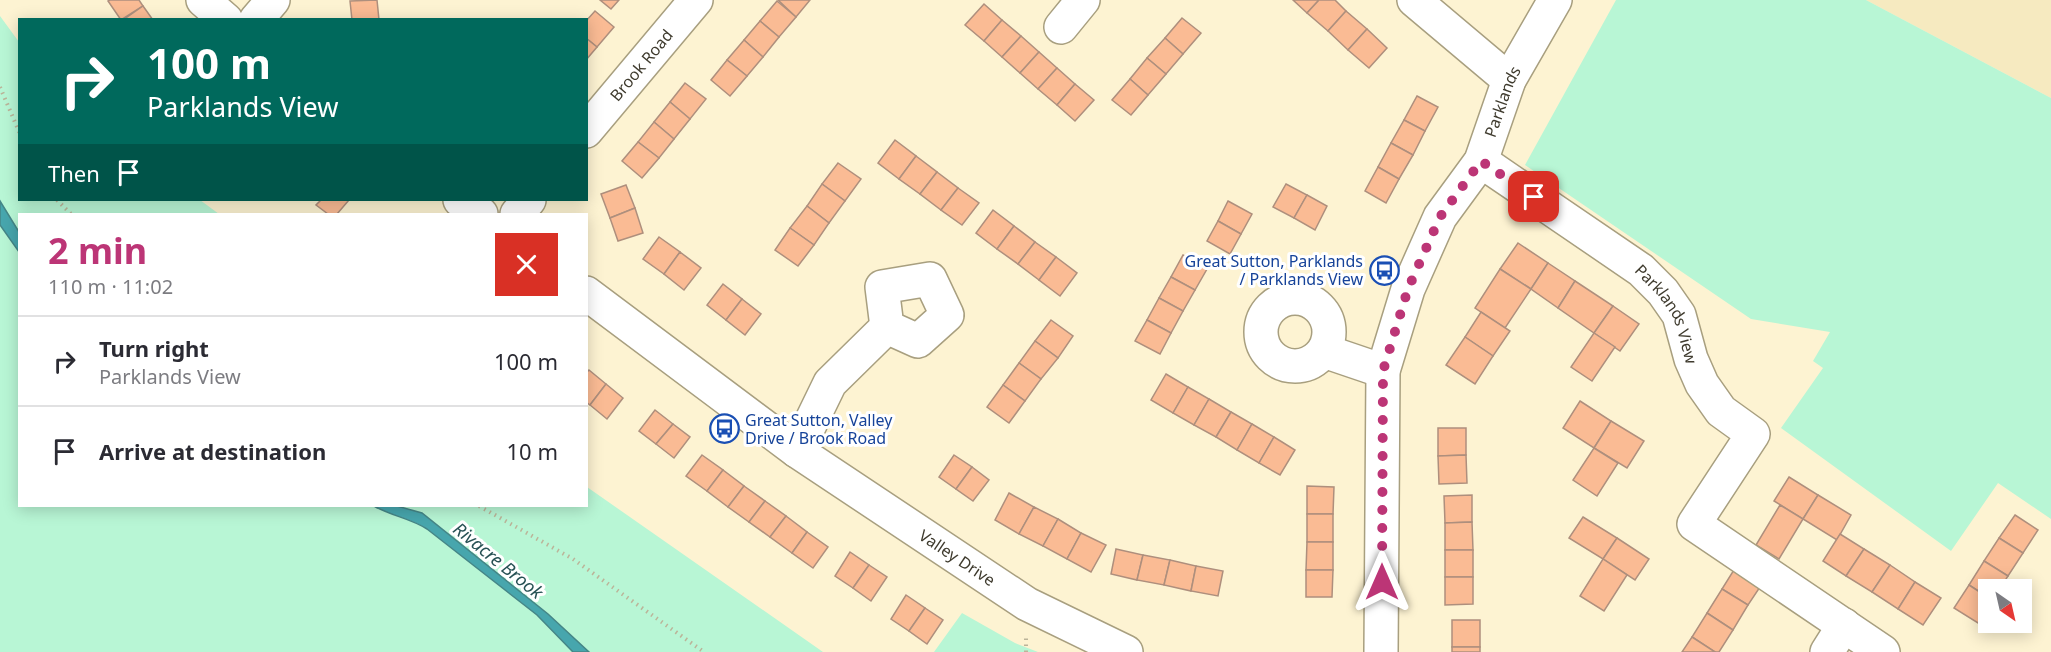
<!DOCTYPE html>
<meta charset="utf-8">
<style>
body{margin:0;font-family:"Noto Sans",sans-serif;background:#f2f2f3;color:#2b2b33;height:100vh;display:flex;flex-direction:column;font-size:22px;white-space:nowrap}
*{box-sizing:border-box;margin:0}
p{font-size:20px;color:#7c7c81}
.icon{flex:none;width:33px;height:33px;fill:none;stroke:currentColor;stroke-width:2;stroke-linecap:round;stroke-linejoin:round}
.map{position:relative;flex:1;overflow:hidden}
.panel{position:absolute;left:18px;top:213px;width:570px;height:294px;display:flex;flex-direction:column;background:#fff;border-radius:0px;box-shadow:0 3px 15px #0003}
.panel>*{flex:none}
.hud{position:absolute;left:18px;top:18px;width:570px;height:183px;border-radius:0px;box-shadow:0 3px 15px #0003;background:#00695c;color:#fff;overflow:hidden}
.needle{width:39px;rotate:146deg}
.fabs{position:absolute;left:1978px;top:579px;display:grid;gap:12px}
.fabs a{display:grid;place-items:center;width:54px;height:54px;border-radius:0px;background:#fff;box-shadow:0 3px 15px #0003;font-size:30px}
.pin{position:absolute;display:grid;place-items:center;width:51px;height:51px;color:#fff;margin:-26px;border-radius:12px;box-shadow:0 3px 9px #0006}
.me{position:absolute;width:66px;margin:-33px;rotate:0deg;stroke-linejoin:round;filter:drop-shadow(0 0 4px #0008)}
.turn{display:flex;align-items:center;gap:21px;height:126px;padding:0 30px;font-size:27px}
.turn .icon{width:78px;height:78px;stroke-width:2.5}
.turn b{display:block;font-size:42px;line-height:51px}
.then{display:flex;align-items:center;height:57px;padding:0 30px;background:#0003;gap:12px;font-size:22px}
.round{display:grid;place-items:center;flex:none;width:63px;height:63px;border-radius:0px;background:#f2f2f3}
.head{display:flex;align-items:center;justify-content:space-between;height:102px;padding:0 30px}
h1{font-size:36px;font-weight:700;line-height:45px;color:#bc3576}
ul{padding:0;list-style:none}
li{display:flex;align-items:center;gap:18px;height:90px;padding:0 30px;border-top:2px solid #e1e1e2}
li div{flex:1}
li b{display:block;font-size:22px}
li em{font-style:normal}
.map>svg:first-child{display:block}
</style>
<div class="map">
<svg width="2051" height="652" viewBox="0 0 2051 652">
<rect width="100%" height="100%" fill="#fdf3d2"/>
<!-- built -->
<path fill="#f6eac0" d="M1866,0H2051V98Z"/>
<!-- green -->
<g fill="#b8f6d5">
<path d="M1616,0H1866L2051,98V519L1998,483L1951,551L1781,428L1823,368L1813,361L1830,332L1751,319L1525,165Z"/>
<path d="M0,16L19,42L20,200H200L219,214H20L19,232L0,201Z"/>
<path d="M0,225L19,252L20,506H374C391,516 410,518 427,529L537,615L573,652H0Z"/>
<path d="M587,487L823,652H589L548,614L422,513L397,506H586Z"/>
<path d="M962,613L1015,643L1038,652H934Z"/>
</g>
<!-- water -->
<g fill="#47a6ad" stroke="#458687" stroke-width="1.5">
<path d="M0,201L19,232V252L0,225Z"/>
<path d="M374,506H397L422,513L548,614L589,652H573L537,615L427,529C410,518 391,516 374,506Z"/>
</g>
<!-- building -->
<g fill="#fabb94" stroke="#ae8f7d" stroke-width="1.5">
<path d="M110,0H139L143,6L121,20L108,1Z"/>
<path d="M377,0L379,20H352L350,1Z"/>
<path d="M600,0H619L611,9Z"/>
<path d="M778,0H810L796,17Z"/>
<path d="M1293,0H1319L1307,13Z"/>
<path d="M1319,0H1335L1346,11L1328,31L1307,13Z"/>
<path d="M777,1L796,17L779,37L760,21Z"/>
<path d="M984,4L1002,20L984,41L965,25Z"/>
<path d="M143,6L153,20H123Z"/>
<path d="M595,11L614,27L597,47L586,38V21Z"/>
<path d="M1346,11L1367,29L1348,50L1328,31Z"/>
<path d="M1182,18L1201,33L1183,54L1165,38Z"/>
<path d="M1002,20L1021,36L1002,57L984,41Z"/>
<path d="M760,21L779,37L763,57L744,40Z"/>
<path d="M1367,29L1387,48L1369,68L1348,50Z"/>
<path d="M1021,36L1039,52L1020,73L1002,57Z"/>
<path d="M586,38L597,47L586,60Z"/>
<path d="M1165,38L1183,54L1166,74L1147,58Z"/>
<path d="M744,40L763,57L747,76L727,60Z"/>
<path d="M1039,52L1057,68L1038,89L1020,73Z"/>
<path d="M1147,58L1166,74L1148,95L1130,79Z"/>
<path d="M727,60L747,76L730,96L711,80Z"/>
<path d="M1057,68L1075,84L1057,105L1038,89Z"/>
<path d="M1130,79L1148,95L1131,115L1112,100Z"/>
<path d="M685,83L706,99L690,119L670,102Z"/>
<path d="M1075,84L1094,100L1075,121L1057,105Z"/>
<path d="M1417,96L1438,107L1425,131L1404,120Z"/>
<path d="M670,102L690,119L674,139L654,122Z"/>
<path d="M1404,120L1425,131L1413,155L1391,143Z"/>
<path d="M654,122L674,139L659,158L638,142Z"/>
<path d="M895,140L916,156L899,179L878,163Z"/>
<path d="M638,142L659,158L642,178L622,161Z"/>
<path d="M1391,143L1413,155L1399,179L1378,167Z"/>
<path d="M916,156L937,172L920,194L899,179Z"/>
<path d="M838,163L861,179L845,201L822,184Z"/>
<path d="M1378,167L1399,179L1386,203L1365,191Z"/>
<path d="M937,172L958,188L941,210L920,194Z"/>
<path d="M822,184L845,201L829,223L807,206Z"/>
<path d="M1286,184L1307,195L1294,218L1273,207Z"/>
<path d="M626,185L635,208L610,218L601,194Z"/>
<path d="M958,188L979,203L962,225L941,210Z"/>
<path d="M1307,195L1327,206L1315,230L1294,218Z"/>
<path d="M321,200H349L337,214H328L316,205Z"/>
<path d="M1228,201L1252,214L1241,234L1218,221Z"/>
<path d="M807,206L829,223L814,245L790,228Z"/>
<path d="M635,208L643,233L618,241L610,218Z"/>
<path d="M993,210L1014,226L997,249L976,233Z"/>
<path d="M1218,221L1241,234L1230,254L1207,241Z"/>
<path d="M1014,226L1035,242L1018,264L997,249Z"/>
<path d="M790,228L814,245L798,266L775,250Z"/>
<path d="M659,237L680,252L664,274L643,259Z"/>
<path d="M1035,242L1056,257L1039,280L1018,264Z"/>
<path d="M1518,243L1548,263L1531,289L1500,269Z"/>
<path d="M680,252L701,268L684,290L664,274Z"/>
<path d="M1183,255L1207,269L1195,290L1171,277Z"/>
<path d="M1056,257L1077,273L1060,296L1039,280Z"/>
<path d="M1548,263L1575,281L1558,308L1531,289Z"/>
<path d="M1500,269L1531,289L1505,328L1475,308Z"/>
<path d="M1171,277L1195,290L1183,311L1159,298Z"/>
<path d="M1575,281L1613,306L1594,333L1558,308Z"/>
<path d="M723,284L742,299L726,320L707,305Z"/>
<path d="M1159,298L1183,311L1171,333L1147,320Z"/>
<path d="M742,299L761,314L745,335L726,320Z"/>
<path d="M1613,306L1639,324L1620,351L1594,333Z"/>
<path d="M1481,312L1510,331L1493,356L1465,337Z"/>
<path d="M1051,320L1073,336L1058,358L1035,341Z"/>
<path d="M1147,320L1171,333L1160,354L1135,341Z"/>
<path d="M1594,333L1615,347L1592,381L1571,367Z"/>
<path d="M1465,337L1493,356L1475,384L1446,365Z"/>
<path d="M1035,341L1058,358L1041,379L1019,363Z"/>
<path d="M1019,363L1041,379L1025,401L1003,385Z"/>
<path d="M589,370L606,384L590,405L586,402V373Z"/>
<path d="M1166,374L1188,387L1173,413L1151,400Z"/>
<path d="M606,384L623,398L607,419L590,405Z"/>
<path d="M1003,385L1025,401L1009,423L987,407Z"/>
<path d="M1188,387L1209,399L1194,425L1173,413Z"/>
<path d="M1209,399L1231,412L1216,437L1194,425Z"/>
<path d="M1580,401L1611,421L1594,448L1563,428Z"/>
<path d="M655,410L673,424L656,444L639,431Z"/>
<path d="M1231,412L1252,424L1237,450L1216,437Z"/>
<path d="M1611,421L1644,441L1627,468L1594,448Z"/>
<path d="M673,424L690,437L674,458L656,444Z"/>
<path d="M1252,424L1274,437L1259,463L1237,450Z"/>
<path d="M1438,428H1466V455L1438,456Z"/>
<path d="M1274,437L1295,450L1280,475L1259,463Z"/>
<path d="M1594,448L1618,463L1597,496L1573,480Z"/>
<path d="M702,455L723,470L707,491L686,476Z"/>
<path d="M954,455L972,467L956,489L939,477Z"/>
<path d="M1466,455L1467,483L1439,484L1438,456Z"/>
<path d="M972,467L989,480L973,501L956,489Z"/>
<path d="M723,470L744,486L728,507L707,491Z"/>
<path d="M1789,477L1818,495L1803,519L1774,501Z"/>
<path d="M744,486L765,501L749,522L728,507Z"/>
<path d="M1307,486L1334,487L1333,514H1307Z"/>
<path d="M1009,493L1034,507L1019,534L995,520Z"/>
<path d="M1472,495V522L1445,523L1444,496Z"/>
<path d="M1818,495L1851,515L1837,540L1803,519Z"/>
<path d="M765,501L786,516L770,537L749,522Z"/>
<path d="M1780,505L1803,519L1779,559L1756,545Z"/>
<path d="M1034,507L1058,519L1043,546L1019,534Z"/>
<rect x="1307" y="514" width="26" height="28"/>
<path d="M2015,515L2038,530L2023,553L1999,538Z"/>
<path d="M786,516L807,532L792,553L770,537Z"/>
<path d="M1583,517L1617,538L1603,559L1569,538Z"/>
<path d="M1058,519L1081,533L1067,559L1043,546Z"/>
<path d="M1472,522L1473,550H1445V523Z"/>
<path d="M807,532L828,547L813,568L792,553Z"/>
<path d="M1081,533L1106,545L1091,572L1067,559Z"/>
<path d="M1840,534L1864,549L1846,576L1823,561Z"/>
<path d="M1617,538L1649,559L1635,580L1603,559Z"/>
<path d="M1999,538L2023,553L2008,576L1984,561Z"/>
<path d="M1307,542H1333V570H1306Z"/>
<path d="M1116,549L1143,555L1137,580L1111,574Z"/>
<path d="M1864,549L1890,565L1872,592L1846,576Z"/>
<rect x="1445" y="550" width="28" height="27"/>
<path d="M850,552L869,565L853,588L835,576Z"/>
<path d="M1143,555L1170,560L1164,585L1137,580Z"/>
<path d="M1603,559L1627,575L1604,611L1580,596Z"/>
<path d="M1170,560L1196,566L1191,591L1164,585Z"/>
<path d="M1984,561L2008,576L1999,590H1989V598L1969,585Z"/>
<path d="M869,565L887,577L871,601L853,588Z"/>
<path d="M1737,565L1764,581L1748,605L1722,589Z"/>
<path d="M1890,565L1915,582L1898,609L1872,592Z"/>
<path d="M1196,566L1223,571L1218,596L1191,591Z"/>
<path d="M1306,570H1333L1332,597H1306Z"/>
<path d="M1445,577H1473V604L1445,605Z"/>
<path d="M1915,582L1941,598L1923,625L1898,609Z"/>
<path d="M1969,585L1989,598V606L1978,623L1954,608Z"/>
<path d="M1722,589L1748,605L1733,630L1707,613Z"/>
<path d="M906,595L925,608L909,631L891,619Z"/>
<path d="M925,608L943,620L927,644L909,631Z"/>
<path d="M1707,613L1733,630L1719,652H1715L1692,637Z"/>
<rect x="1452" y="620" width="28" height="27"/>
<path d="M1692,637L1715,652H1682Z"/>
<rect x="1452" y="647" width="28" height="5"/>
</g>
<g fill="none" stroke-linecap="round" stroke-linejoin="round">
<defs>
<g id="minor">
<path d="M203,0L226,20"/>
<path d="M1414,0L1509,80"/>
<path d="M256,20L273,0"/>
<path d="M1061,27L1083,0"/>
<path id="s1" d="M586,131L696,0"/>
<path id="s2" d="M1481,161L1641,270L1663,292L1679,315L1691,359L1702,384L1721,411L1753,434L1694,524L1883,652"/>
<path d="M460,200L481,214"/>
<path d="M517,214L529,200"/>
<path id="s3" d="M586,293L797,451L1027,604L1126,652"/>
<circle cx="1295" cy="332" r="34"/>
<path d="M1324,351L1383,371"/>
<path d="M797,451L830,383L887,327L882,287L930,279L947,315L918,341L887,327"/>
<path id="s4" d="M1381,652L1383,371L1408,289L1440,217L1481,161L1509,80L1555,0"/>
<path d="M1827,652L1844,625"/>
</g>
</defs>
<!-- minor casing -->
<use href="#minor" stroke="#a89f7f" stroke-width="36"/>
<!-- path -->
<g stroke="#bbb499" stroke-width="4" stroke-dasharray="1.5 4.5" stroke-linecap="butt">
<path d="M0,87L20,134"/>
<path d="M57,200L71,214"/>
<path d="M479,506L573,559L704,652"/>
<path d="M1026,652V638"/>
</g>
<!-- minor -->
<use href="#minor" stroke="#fff" stroke-width="33"/>
</g>
<g fill="none" stroke-linecap="round" stroke-linejoin="round">
<!-- route -->
<path stroke="#bc3576" stroke-width="10" stroke-dasharray="0 18" d="M1382,582L1383,371L1408,289L1440,217L1481,161L1534,197"/>
</g>
<!-- icons -->
<defs>
<symbol id="bus-ring" viewBox="-11 -11 22 22"><circle r="9.5" fill="#fff" stroke="#1a4fb4" stroke-width="1.5"/><path d="M-5-6H5V4H4V6H2V4H-2V6H-4V4H-5ZM-3.5-4V0h7V-4ZM-3.5 1.2v1.5H-2V1.2ZM2 1.2v1.5H3.5V1.2Z" fill="#1a4fb4"/></symbol>
</defs>
<g fill-rule="evenodd">
<use href="#bus-ring" x="1368" y="254" width="33" height="33"/>
<use href="#bus-ring" x="708" y="412" width="33" height="33"/>
</g>
<g text-anchor="middle" stroke-width="6" stroke-linejoin="round" paint-order="stroke">
<!-- street labels -->
<g font-size="16" fill="#3f3b2e" stroke="#fff">
<text dy="6" stroke="none"><textPath href="#s1" startOffset="86">Brook Road</textPath></text>
<text dy="6" stroke="none"><textPath href="#s4" startOffset="578">Parklands</textPath></text>
<text dy="6" stroke="none"><textPath href="#s2" startOffset="246">Parklands View</textPath></text>
<text dy="6" stroke="none"><textPath href="#s3" startOffset="456">Valley Drive</textPath></text>
</g>
<!-- transit labels -->
<g font-size="16" fill="#164399" stroke="#fff" text-anchor="end">
<text x="1363" y="267">Great Sutton, Parklands<tspan x="1363" dy="18">/ Parklands View</tspan></text>
<text x="745" y="426" text-anchor="start">Great Sutton, Valley<tspan x="745" dy="18">Drive / Brook Road</tspan></text>
</g>
<!-- water labels -->
<g font-size="18" font-style="italic" fill="#285255" stroke="#fff">
<text transform="translate(498 561) rotate(39)" y="6">Rivacre Brook</text>
</g>
</g>
</svg>
<div class="fabs">
<a><svg class="needle" viewBox="-14 -14 28 28"><path d="M0-13l5 13h-10z" fill="#e53935"/><path d="M0 13l5-13h-10z" fill="#7c7c81"/></svg></a>
</div>
<div class="pin" style="left:1534px;top:197px;background:#d93025"><svg class="icon" aria-label="arrive" viewBox="0 0 24 24"><path d="M6 21V4h12l-3 4 3 4H6"/></svg></div>
<svg class="me" style="left:1382px;top:582px" viewBox="-20 -20 40 40"><path d="M0-17L14 15 0 8-14 15z" fill="#bc3576" stroke="#fff" stroke-width="4"/></svg>
<div class="hud">
<div class="turn"><svg class="icon" aria-label="right" viewBox="0 0 24 24"><path d="M7 20v-9h11M14 6l5 5-5 5"/></svg><div><b>100 m</b>Parklands View</div></div>
<div class="then">Then<svg class="icon" aria-label="arrive" viewBox="0 0 24 24"><path d="M6 21V4h12l-3 4 3 4H6"/></svg></div>
</div>
<section class="panel">
<div class="head"><div><h1>2 min</h1><p>110 m · 11:02</p></div><a class="round" style="background:#d93025;color:#fff"><svg class="icon" aria-label="close" viewBox="0 0 24 24"><path d="M6 6l12 12M18 6L6 18"/></svg></a></div>
<ul>
<li><svg class="icon" aria-label="right" viewBox="0 0 24 24"><path d="M7 20v-9h11M14 6l5 5-5 5"/></svg><div><b>Turn right</b><p>Parklands View</p></div><em>100 m</em></li>
<li><svg class="icon" aria-label="arrive" viewBox="0 0 24 24"><path d="M6 21V4h12l-3 4 3 4H6"/></svg><div><b>Arrive at destination</b></div><em>10 m</em></li>
</ul>
</section>
</div>
